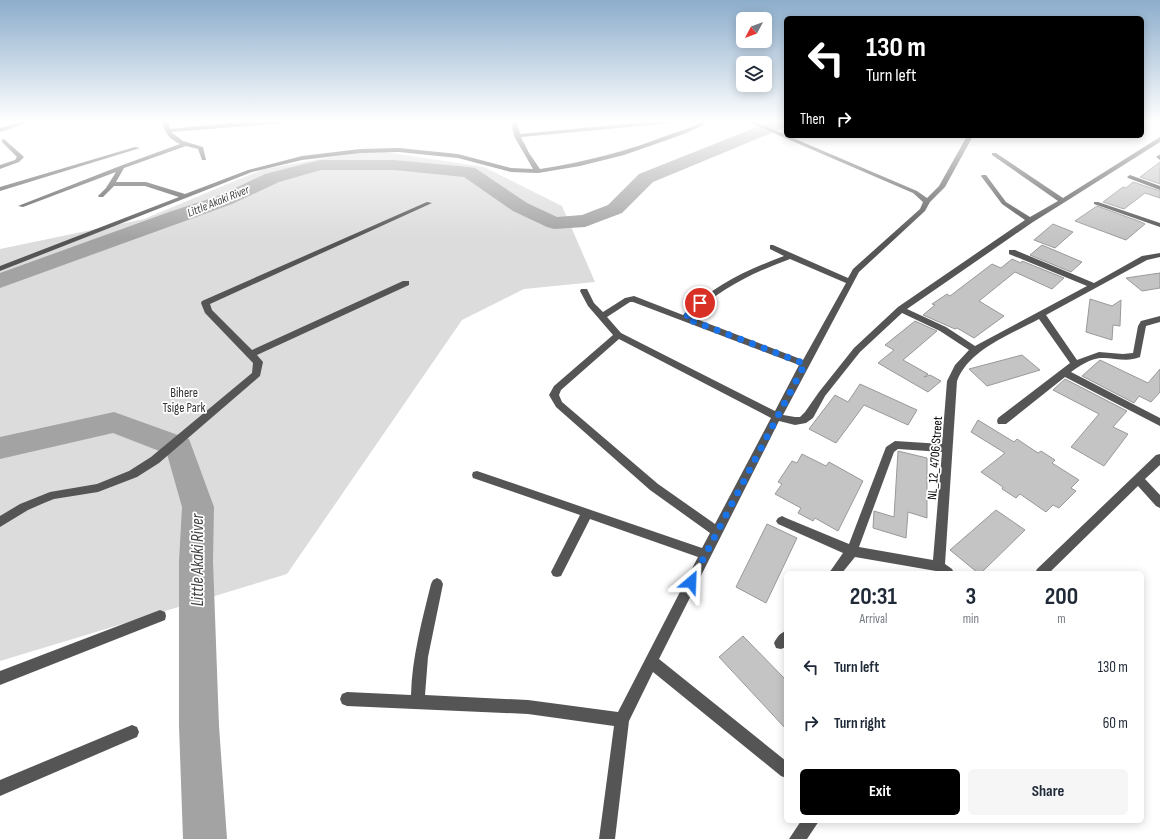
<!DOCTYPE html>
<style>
body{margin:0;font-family:"Sofia Sans Condensed",sans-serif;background:#f6f6f7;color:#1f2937;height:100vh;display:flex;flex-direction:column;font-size:15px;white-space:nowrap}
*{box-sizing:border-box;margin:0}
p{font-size:13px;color:#747a83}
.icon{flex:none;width:22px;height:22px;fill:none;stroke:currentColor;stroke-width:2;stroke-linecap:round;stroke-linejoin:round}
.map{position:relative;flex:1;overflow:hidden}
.side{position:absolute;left:784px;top:571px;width:360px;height:252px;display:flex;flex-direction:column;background:#fff;border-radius:6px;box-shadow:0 2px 10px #0003}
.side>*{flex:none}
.hud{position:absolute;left:784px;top:16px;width:360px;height:122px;border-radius:6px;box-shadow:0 2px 10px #0003;background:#000;color:#fff;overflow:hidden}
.needle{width:26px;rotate:229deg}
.buttons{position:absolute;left:736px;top:12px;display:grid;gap:8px}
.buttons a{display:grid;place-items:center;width:36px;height:36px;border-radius:6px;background:#fff;box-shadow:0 2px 10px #0003;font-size:20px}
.pin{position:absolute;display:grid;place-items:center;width:34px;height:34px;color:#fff;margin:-17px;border:2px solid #fff;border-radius:50%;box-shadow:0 1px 4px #0007}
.me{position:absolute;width:44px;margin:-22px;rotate:26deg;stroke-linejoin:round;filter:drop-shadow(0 0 3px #0008)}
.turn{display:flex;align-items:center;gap:14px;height:84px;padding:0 16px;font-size:18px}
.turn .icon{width:52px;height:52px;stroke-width:2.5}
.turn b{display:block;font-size:28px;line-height:34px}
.then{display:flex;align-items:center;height:38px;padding:0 16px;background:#0003;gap:8px;font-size:15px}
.eta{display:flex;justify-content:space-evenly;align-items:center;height:68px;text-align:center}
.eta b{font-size:24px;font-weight:700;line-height:28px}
.button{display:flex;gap:8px;margin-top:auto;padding:8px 16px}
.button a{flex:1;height:46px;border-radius:6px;background:#000;color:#fff;font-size:16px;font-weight:700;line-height:46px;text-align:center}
.button a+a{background:#f6f6f7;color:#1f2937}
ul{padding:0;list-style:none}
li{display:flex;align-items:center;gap:12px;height:56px;padding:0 16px}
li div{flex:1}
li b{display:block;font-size:15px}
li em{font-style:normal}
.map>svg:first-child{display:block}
</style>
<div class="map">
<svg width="1160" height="839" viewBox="0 0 1160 839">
<rect width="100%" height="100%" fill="#fff"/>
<!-- green -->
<path fill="#dcdcdc" d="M371,150L484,167L562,206L595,282L524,289L462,320L287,574L0,661V249L144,219L264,169Z"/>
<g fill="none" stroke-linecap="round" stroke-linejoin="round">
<!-- river -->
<g fill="#a3a3a3" fill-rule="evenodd">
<path d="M772,121H786V127L653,182L622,213L585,227L554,229L547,227L513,211L464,177L394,170H321L279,182L232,204L0,288V273L169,212L218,196L265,174L320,160H394L469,167L475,168L527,203L557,217L582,215L608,205L639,174Z"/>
<path d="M114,412L189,439L214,507L213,561L219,726L227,839H183L179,726V561L182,507L167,454L113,433L0,459V437Z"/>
</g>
</g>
<!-- building -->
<g fill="#c4c4c4" stroke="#999">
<path d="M1160,162V184L1140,177Z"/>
<path d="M1133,182L1160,191V198L1145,193L1124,209L1103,202L1123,187L1126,188Z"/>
<path d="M1097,206L1141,222L1145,224L1126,240L1075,221Z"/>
<path d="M1053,224L1073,232L1055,248L1034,240Z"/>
<path d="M1042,245L1082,262L1071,272L1030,255Z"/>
<path d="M1012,259L1021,263L1022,261L1064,278L1052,289L1015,272L979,301L1004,316L974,338L957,328L955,329L923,315L935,305L932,304L947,294L950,296L992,264L1001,268Z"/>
<path d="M1160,273V288L1142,291L1126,278Z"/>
<path d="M1090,299L1112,306L1121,300L1120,326L1113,325L1112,340L1086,332Z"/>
<path d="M915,321L937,331L903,360L928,374L924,377L930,375L941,381L928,392L878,363L894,350L885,345Z"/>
<path d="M1022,355L1040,370L987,386L969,369Z"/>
<path d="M1100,360L1148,383L1160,369V392L1151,402L1139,396L1134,403L1082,376Z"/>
<path d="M1065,379L1127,411L1113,427L1128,434L1104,466L1071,447L1099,414L1053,390Z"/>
<path d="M860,384L917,410L908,425L864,405L836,443L809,429L835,395L848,402Z"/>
<path d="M978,420L1014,442L1017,439L1038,453L1041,451L1055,460L1052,463L1079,480L1071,488L1076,491L1059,508L1053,505L1046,512L1020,494L1016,498L1002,489L1003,487L981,472L1005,453L971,432Z"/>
<path d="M898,451L927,458V518L908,512L906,538L873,528L874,511L894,517Z"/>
<path d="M802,454L826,466L829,462L863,481L838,531L815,518L813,521L798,513L801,508L775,494L782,484L778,482L792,461L797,463Z"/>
<path d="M996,510L1025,530L981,573H978L950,550Z"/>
<path d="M767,524L797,538L766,603L736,587Z"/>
<path d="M743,636L786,680V729L719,657Z"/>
</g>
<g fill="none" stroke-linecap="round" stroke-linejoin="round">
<!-- minor -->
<g fill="#555" fill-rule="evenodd">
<path d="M24,121H32L0,132V128Z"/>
<path d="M162,121H168L170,129L248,121H289L286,123L171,132L183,141L203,147L206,160H202L198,149L186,146L124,168L116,182H146L185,194L248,170L302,156L360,149L399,148L458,154L511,168L533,169L514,136L511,121H517L520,134L657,121H676L673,123L521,137L529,153L540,169C585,162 628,151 671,134C681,131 693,127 702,121H708L703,125L684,134L624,155L580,166L538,173L511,172L458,158L399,152L360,153L302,160L252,172L0,271V266L179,197L145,186H114L103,197H99L98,196L106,188L116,172L23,207L18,206L120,166L180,144C169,139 164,132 162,121Z"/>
<path d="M746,121H753L917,191L927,198L939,186L967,136H973L945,187L930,202L925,211L859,272L783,415L795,417H800L805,412L819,392L854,348L898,307L1025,220L1002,204L981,176L982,175H986L1006,202L1030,217L1058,201L992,155V153H996L1063,198L1160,137V142L1065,202L1033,222L907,309L946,327L975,346L1087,286L1009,254V250H1015L1094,283L1142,256L1160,253V257L1147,260L1046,315L1077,360L1099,352L1123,354L1133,353L1138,326L1141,321L1160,316V322L1146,326L1140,357C1126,363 1114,357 1100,358C1090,359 1079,366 1071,372L1160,418V426L1065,377L1006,424H998L997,421L998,418L1070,363L1039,319C1010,335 969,349 957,381L945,564L952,569L954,573H939L936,571L855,557L842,573H829L843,553L778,524L776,521L778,518L782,516L786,518L849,544L886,447L895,441L942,444L947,381L955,365L969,350L940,331L902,313L860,352L825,396L813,418L806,423L795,425L779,421L659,659L786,761V778L781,776L653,672L629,721L615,839H599L614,726L528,714L347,706L342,704L340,699L342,694L347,692L411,695C412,657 422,621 431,584L433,580L437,578L441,580L443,584L428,657L425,695L528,700L618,712L698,557L590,519L561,576L557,577L553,576L551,572L580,515L473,478L472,475L473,472L477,471L702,548L710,533L650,490L556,407L549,395L554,386L613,335L588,306L580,291L581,289H587L594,303L603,312L625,298L634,296L683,315C713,286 746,270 784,256L770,249V245H773L848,278L853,269L920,209L923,202L913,193ZM790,259L846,283L803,360L691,317C719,289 752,273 790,259ZM630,302H633L799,365L775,411L621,333L607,317ZM619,339L771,418L715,524L658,484L562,402L559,395L561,390ZM898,449L942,452L933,560L859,547L894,452Z"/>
<path d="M4,139L24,157L19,162L0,169V165L15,160L17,157L2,142V140Z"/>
<path d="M135,147L140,148L0,191V187Z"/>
<path d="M1159,155H1160V160L1156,157Z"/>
<path d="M1130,175L1160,186V190L1128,178L1127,177Z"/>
<path d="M427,202L432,203L210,304L212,310L252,350L403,281H409V285L257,355L263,362L260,376L159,463L137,477L98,492L54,499L44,503L28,510L0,527V516L20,504L50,492L97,484L129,471L151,457L252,373L253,363L205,313L201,303L202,301Z"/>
<path d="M1094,202H1098L1160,223V227L1094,204Z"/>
<path d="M1160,454V465L1145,479L1160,495V508L1156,506L1138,486L1049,573H1035L1037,569L1156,455Z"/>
<path d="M160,610L165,612L166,616L165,620L0,685V671Z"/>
<path d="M786,631V647L781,649L776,648L774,643C777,637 780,633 786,631Z"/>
<path d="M132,725L137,727L139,732L137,737L0,796V780Z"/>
<path d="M801,821H819L807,839H789Z"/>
</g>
</g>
<!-- sky -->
<linearGradient id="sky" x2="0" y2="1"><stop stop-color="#8cadcc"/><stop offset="0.51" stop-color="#fff"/><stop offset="1" stop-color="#fff" stop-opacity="0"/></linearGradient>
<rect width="1160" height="238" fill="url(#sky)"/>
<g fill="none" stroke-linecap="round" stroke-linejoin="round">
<!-- route -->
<path stroke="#1a73e8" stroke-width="7" stroke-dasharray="0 12.6" d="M691,582L805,364L685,318L700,303"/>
</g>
<g text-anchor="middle" stroke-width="3.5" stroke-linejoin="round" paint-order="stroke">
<!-- far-water labels -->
<g font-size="12" font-style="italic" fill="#444" stroke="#fff">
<text transform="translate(218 201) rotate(-22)" y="4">Little Akaki River</text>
</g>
<!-- park labels -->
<g font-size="13" fill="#333" stroke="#fff">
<text x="184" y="397">Bihere<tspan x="184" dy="15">Tsige Park</tspan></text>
</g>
<!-- street labels -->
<g font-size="13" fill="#000" stroke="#fff">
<text transform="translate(934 458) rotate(-86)" y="5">NL_12_4706 Street</text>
</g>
<!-- near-water labels -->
<g font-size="17" font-style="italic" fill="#444" stroke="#fff">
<text transform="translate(197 560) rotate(-90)" y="6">Little Akaki River</text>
</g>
</g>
</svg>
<div class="buttons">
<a><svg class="needle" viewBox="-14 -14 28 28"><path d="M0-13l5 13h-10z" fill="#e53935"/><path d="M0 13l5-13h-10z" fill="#747a83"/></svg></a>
<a><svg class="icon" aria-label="layers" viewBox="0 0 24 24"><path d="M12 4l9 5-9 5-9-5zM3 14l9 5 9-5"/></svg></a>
</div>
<div class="pin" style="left:700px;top:303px;background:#d93025"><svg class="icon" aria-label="arrive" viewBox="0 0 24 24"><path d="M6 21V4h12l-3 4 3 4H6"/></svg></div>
<svg class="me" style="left:691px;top:582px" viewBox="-20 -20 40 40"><path d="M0-17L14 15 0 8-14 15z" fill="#1a73e8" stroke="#fff" stroke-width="4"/></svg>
<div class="hud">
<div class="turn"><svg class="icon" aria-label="left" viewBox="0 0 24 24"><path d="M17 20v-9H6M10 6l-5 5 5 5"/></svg><div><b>130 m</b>Turn left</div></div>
<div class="then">Then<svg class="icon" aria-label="right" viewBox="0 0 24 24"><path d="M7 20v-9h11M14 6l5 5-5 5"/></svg></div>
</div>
<section class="side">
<div class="eta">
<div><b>20:31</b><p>Arrival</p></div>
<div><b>3</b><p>min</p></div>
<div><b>200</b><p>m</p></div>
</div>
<ul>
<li><svg class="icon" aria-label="left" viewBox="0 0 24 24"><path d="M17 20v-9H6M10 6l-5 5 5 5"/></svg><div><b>Turn left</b></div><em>130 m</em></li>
<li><svg class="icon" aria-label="right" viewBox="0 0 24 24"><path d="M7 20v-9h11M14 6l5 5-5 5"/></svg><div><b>Turn right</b></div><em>60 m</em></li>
</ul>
<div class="button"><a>Exit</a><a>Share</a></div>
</section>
</div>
